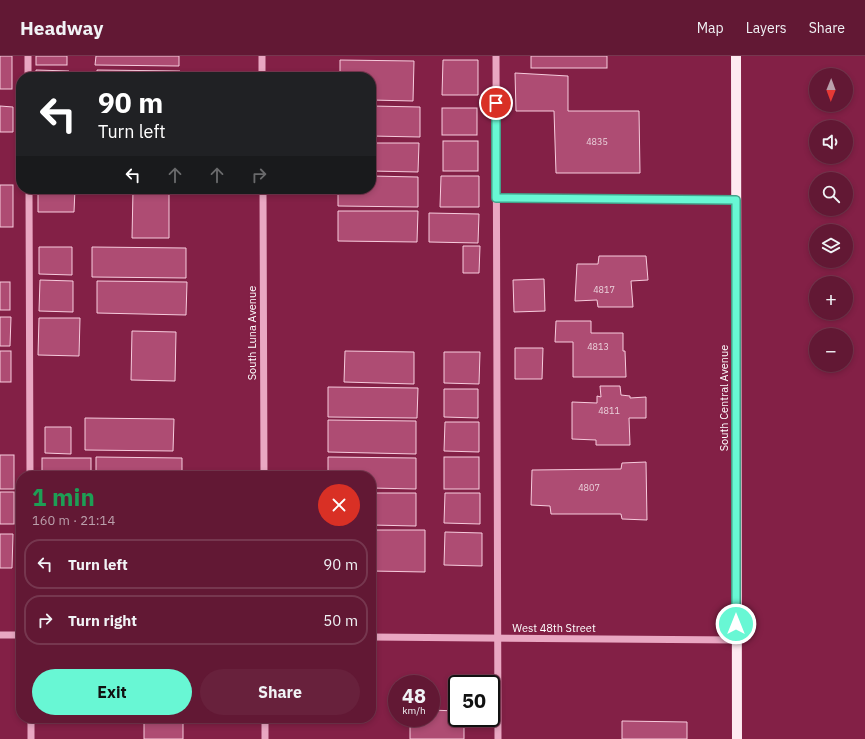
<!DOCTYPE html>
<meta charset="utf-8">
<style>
body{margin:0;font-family:"IBM Plex Sans",sans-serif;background:#68213c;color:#f1f3f6;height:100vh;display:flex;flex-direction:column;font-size:15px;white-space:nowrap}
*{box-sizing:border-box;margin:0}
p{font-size:13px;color:#bba0ac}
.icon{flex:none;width:22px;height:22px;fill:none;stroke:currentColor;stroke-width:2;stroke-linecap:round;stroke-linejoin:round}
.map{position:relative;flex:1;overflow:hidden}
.details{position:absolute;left:16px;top:415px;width:360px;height:252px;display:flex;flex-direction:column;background:#621834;border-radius:16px;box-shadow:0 2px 6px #0003,0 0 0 1px #76374f}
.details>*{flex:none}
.guide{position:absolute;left:16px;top:16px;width:360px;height:122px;border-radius:16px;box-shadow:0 2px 6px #0003,0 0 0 1px #76374f;background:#202124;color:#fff;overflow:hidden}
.needle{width:26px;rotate:181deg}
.buttons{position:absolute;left:809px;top:12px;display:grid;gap:8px}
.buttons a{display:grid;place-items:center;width:44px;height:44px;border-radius:50%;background:#621834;box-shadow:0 2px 6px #0003,0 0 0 1px #76374f;font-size:20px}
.speed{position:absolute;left:388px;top:619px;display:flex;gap:8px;font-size:20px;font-weight:700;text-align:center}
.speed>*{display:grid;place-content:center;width:52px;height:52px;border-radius:50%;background:#621834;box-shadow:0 2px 6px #0003,0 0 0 1px #76374f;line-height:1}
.speed small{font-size:10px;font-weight:400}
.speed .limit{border:2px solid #111;border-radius:6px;background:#fff;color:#111}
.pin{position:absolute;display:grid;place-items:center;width:34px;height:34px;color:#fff;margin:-17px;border:2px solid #fff;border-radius:50%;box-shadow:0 1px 4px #0007}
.me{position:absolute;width:44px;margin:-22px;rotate:0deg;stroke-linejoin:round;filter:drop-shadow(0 0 3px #0008)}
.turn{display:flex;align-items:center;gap:14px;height:84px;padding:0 16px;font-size:18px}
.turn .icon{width:52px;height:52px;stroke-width:2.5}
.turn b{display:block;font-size:28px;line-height:34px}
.lanes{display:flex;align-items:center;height:38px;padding:0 16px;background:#0003;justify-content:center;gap:20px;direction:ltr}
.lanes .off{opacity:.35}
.round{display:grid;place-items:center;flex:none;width:42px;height:42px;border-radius:21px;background:#68213c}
.headline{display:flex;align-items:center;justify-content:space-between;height:68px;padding:0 16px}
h1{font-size:24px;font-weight:700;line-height:30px;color:#1e9e55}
.action{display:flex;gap:8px;margin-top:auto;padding:8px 16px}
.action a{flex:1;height:46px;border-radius:24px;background:#68f7d4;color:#111;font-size:16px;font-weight:700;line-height:46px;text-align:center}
.action a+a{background:#68213c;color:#f1f3f6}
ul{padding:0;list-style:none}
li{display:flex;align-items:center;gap:12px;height:50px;margin:0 8px 6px;padding:0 8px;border:2px solid #76374f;border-radius:16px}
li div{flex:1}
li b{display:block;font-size:15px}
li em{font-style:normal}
header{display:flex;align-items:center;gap:24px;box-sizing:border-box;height:56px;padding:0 20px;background:#621834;border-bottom:1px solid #76374f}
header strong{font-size:19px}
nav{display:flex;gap:22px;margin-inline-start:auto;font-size:14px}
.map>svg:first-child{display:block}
</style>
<header>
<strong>Headway</strong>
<nav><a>Map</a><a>Layers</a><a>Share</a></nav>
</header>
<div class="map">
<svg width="865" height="683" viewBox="0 0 865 683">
<rect width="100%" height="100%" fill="#832046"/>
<!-- building -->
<g fill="#ae4c73" stroke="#f7cbdd">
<rect x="0" y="0" width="12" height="33"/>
<rect x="36" y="0" width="31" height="9"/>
<path d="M96,0H179V10L95,9Z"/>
<rect x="531" y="0" width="76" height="12"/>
<path d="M340,4L414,5L413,45L371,44V21H340Z"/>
<path d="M443,4H478V39H442Z"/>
<path d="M36,14L69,15L68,21H36Z"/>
<path d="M97,14L180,15V21H97Z"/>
<path d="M515,17L568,20V55H639L640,117H556L554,55H516Z"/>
<path d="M0,50L13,51V76H0Z"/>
<path d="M371,50L420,51V81L371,80Z"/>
<rect x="442" y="52" width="35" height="27"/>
<rect x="443" y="85" width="35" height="30"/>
<path d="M371,87H419L418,116L371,115Z"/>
<path d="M371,120L418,121V151L338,150V133H371Z"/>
<path d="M441,120H479V151H440Z"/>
<rect x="0" y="129" width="13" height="42"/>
<path d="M38,133H75L74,156H38Z"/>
<path d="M133,134L169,135V182H132Z"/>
<path d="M338,155H418L417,186L338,185Z"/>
<path d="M429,157L479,158L478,187L429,186Z"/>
<path d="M463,190H480L479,217H463Z"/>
<path d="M39,191H72V219L39,218Z"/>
<path d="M92,191L186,192V222L92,221Z"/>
<path d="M599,200H646L648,224L631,225L633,251H598L597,244L575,245L577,208H598Z"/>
<path d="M544,223L545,255L514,256L513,224Z"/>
<path d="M40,224L73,225V256L39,255Z"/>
<path d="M97,225L187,226L186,259L97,257Z"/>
<rect x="0" y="226" width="10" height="28"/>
<path d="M0,261H11L10,290H0Z"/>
<path d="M39,262H80L79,300L38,299Z"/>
<path d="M556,265H591V277H623V295H625L626,321H573V286H555Z"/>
<path d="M132,275L176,276L175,325L131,324Z"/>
<path d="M515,292H543L542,323H515Z"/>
<rect x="0" y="295" width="11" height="31"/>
<path d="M345,295L414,296V328L344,326Z"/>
<path d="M444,296H480L479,328L444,327Z"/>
<path d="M600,330H620L621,339L630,340V342L646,341V362H629L630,389H596V384L572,383V346L597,347V340L601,341Z"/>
<path d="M328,331L418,332L417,362L328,361Z"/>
<path d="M444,333H478V362L444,361Z"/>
<path d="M85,362L174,363L173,395L85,394Z"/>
<path d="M328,364L416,365V398L328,396Z"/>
<path d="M445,366H479V396L444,395Z"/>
<path d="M45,371H71V398L45,397Z"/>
<rect x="0" y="399" width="14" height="34"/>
<path d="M96,401L182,402V420H96Z"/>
<path d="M328,401L416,402V433L371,432V420H328Z"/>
<rect x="444" y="401" width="35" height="32"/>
<rect x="42" y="402" width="49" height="18"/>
<path d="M646,406L647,464L622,463L621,458H551L550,450L531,449L532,414L621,413L622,407Z"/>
<rect x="0" y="436" width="14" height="32"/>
<path d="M371,437H416V470L371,469Z"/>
<path d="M445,437H480V468L444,467Z"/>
<path d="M371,474H425V516L371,515Z"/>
<path d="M445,476L482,477V510L444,509Z"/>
<path d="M0,478H13L12,512H0Z"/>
<path d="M431,654L457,655V662H464V683H410V662H431Z"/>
<rect x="48" y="662" width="34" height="5"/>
<path d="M125,662H183V683H144V666L125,665Z"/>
<path d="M622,665L687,666V683H622Z"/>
</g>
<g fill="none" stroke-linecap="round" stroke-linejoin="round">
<!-- minor -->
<g stroke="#e9a7c2" stroke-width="7">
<path d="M28,0V21"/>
<path d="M262,0V21"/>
<path d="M496,0L498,683"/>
<path d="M29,133L30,420"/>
<path d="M263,133L264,420"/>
<path d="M496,142L736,144"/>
<path d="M0,579H21"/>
<path d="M371,581L736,584"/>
<path d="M31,683V662"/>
<path d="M265,683V662"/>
</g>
<!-- major -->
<path stroke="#feeaf1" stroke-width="10" d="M736,0L737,683"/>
</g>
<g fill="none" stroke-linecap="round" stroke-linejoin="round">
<defs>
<path id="route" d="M496,47V142L736,144V568"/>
</defs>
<!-- route casing -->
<use href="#route" stroke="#44a18a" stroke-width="10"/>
<!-- route -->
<use href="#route" stroke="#68f7d4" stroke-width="7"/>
</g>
<g text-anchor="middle" stroke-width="3.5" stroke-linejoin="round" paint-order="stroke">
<!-- number labels -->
<g font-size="9" fill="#ebd2dc">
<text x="597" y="89">4835</text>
<text x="604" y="237">4817</text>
<text x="598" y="294">4813</text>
<text x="609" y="358">4811</text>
<text x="589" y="435">4807</text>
</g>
<!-- street labels -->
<g font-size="11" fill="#fff" stroke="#832046">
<text transform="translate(252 277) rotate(-90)" y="4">South Luna Avenue</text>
<text transform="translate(724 342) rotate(-90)" y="4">South Central Avenue</text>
<text x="554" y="576">West 48th Street</text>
</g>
</g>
</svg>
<div class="buttons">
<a><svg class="needle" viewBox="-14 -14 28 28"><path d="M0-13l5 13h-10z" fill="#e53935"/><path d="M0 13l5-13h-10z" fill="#bba0ac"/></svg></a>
<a><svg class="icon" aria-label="sound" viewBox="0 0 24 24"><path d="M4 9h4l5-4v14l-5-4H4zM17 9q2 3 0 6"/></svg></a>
<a><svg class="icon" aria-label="search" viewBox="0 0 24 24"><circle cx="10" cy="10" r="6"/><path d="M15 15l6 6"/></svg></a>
<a><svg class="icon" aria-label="layers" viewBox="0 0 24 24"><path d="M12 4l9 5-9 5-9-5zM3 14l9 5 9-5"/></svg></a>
<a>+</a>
<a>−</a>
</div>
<div class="speed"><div>48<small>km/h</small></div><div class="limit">50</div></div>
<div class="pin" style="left:496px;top:47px;background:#d93025"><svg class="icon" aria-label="arrive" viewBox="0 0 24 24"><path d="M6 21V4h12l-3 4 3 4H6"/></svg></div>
<svg class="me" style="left:736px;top:568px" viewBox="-20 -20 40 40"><circle r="17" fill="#68f7d4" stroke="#fff" stroke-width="3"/><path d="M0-11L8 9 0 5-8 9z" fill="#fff"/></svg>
<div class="guide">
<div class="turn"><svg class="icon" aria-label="left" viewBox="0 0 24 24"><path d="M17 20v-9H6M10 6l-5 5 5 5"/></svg><div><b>90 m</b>Turn left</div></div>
<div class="lanes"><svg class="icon" aria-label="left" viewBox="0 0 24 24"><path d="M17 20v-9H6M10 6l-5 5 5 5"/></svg><svg class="icon off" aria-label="ahead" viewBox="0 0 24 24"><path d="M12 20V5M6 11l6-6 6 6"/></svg><svg class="icon off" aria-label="ahead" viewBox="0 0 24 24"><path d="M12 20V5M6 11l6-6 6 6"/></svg><svg class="icon off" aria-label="right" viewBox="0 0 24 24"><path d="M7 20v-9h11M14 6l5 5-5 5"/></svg></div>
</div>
<section class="details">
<div class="headline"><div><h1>1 min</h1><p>160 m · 21:14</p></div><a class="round" style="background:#d93025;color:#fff"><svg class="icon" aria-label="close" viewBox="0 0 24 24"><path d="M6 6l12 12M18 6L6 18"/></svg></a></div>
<ul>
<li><svg class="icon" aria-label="left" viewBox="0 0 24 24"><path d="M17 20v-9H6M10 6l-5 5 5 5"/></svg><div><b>Turn left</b></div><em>90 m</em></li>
<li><svg class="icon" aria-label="right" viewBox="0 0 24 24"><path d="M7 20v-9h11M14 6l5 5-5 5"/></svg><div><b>Turn right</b></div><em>50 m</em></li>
</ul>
<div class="action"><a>Exit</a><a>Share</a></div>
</section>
</div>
